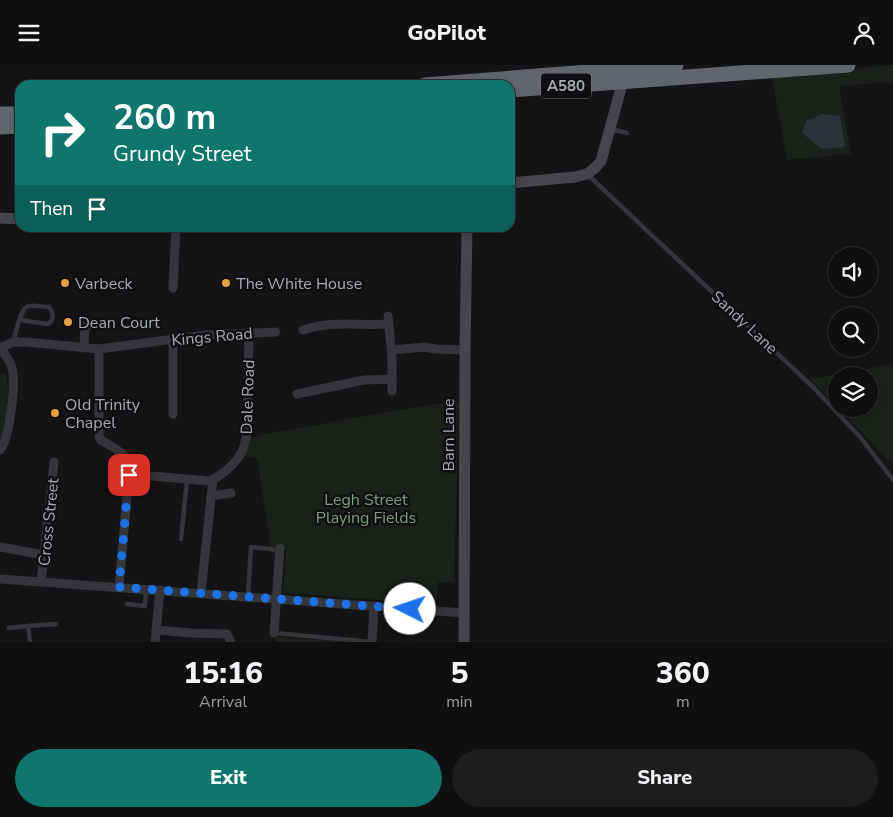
<!DOCTYPE html>
<style>
body{margin:0;font-family:"Nunito Sans",sans-serif;background:#1d1d1e;color:#f1f3f6;height:100vh;display:flex;flex-direction:column;font-size:19px;white-space:nowrap}
*{box-sizing:border-box;margin:0}
p{font-size:16px;color:#9b9c9f}
.icon{flex:none;width:28px;height:28px;fill:none;stroke:currentColor;stroke-width:2;stroke-linecap:round;stroke-linejoin:round}
.map{position:relative;height:577px;overflow:hidden}
.details{display:flex;flex-direction:column;background:#0f0f10;flex:1}
.details>*{flex:none}
.hud{position:absolute;left:15px;top:15px;width:500px;height:152px;border-radius:15px;box-shadow:0 2px 8px #0003,0 0 0 1px #2f2f30;background:#0f766e;color:#fff;overflow:hidden}
.controls{position:absolute;left:828px;top:182px;display:grid;gap:10px}
.controls a{display:grid;place-items:center;width:50px;height:50px;border-radius:50%;background:#0f0f10;box-shadow:0 2px 8px #0003,0 0 0 1px #2f2f30;font-size:25px}
.pin{position:absolute;display:grid;place-items:center;width:42px;height:42px;color:#fff;margin:-21px;border-radius:10px;box-shadow:0 2px 8px #0006}
.me{position:absolute;width:55px;margin:-28px;rotate:274deg;stroke-linejoin:round;filter:drop-shadow(0 0 4px #0008)}
.turn{display:flex;align-items:center;gap:18px;height:105px;padding:0 15px;font-size:22px}
.turn .icon{width:65px;height:65px;stroke-width:2.5}
.turn b{display:block;font-size:35px;line-height:42px}
.then{display:flex;align-items:center;height:48px;padding:0 15px;background:#0003;gap:10px;font-size:19px}
.eta{display:flex;justify-content:space-evenly;align-items:center;height:85px;text-align:center}
.eta b{font-size:30px;font-weight:800;line-height:35px}
.button{display:flex;gap:10px;margin-top:auto;padding:10px 15px}
.button a{flex:1;height:58px;border-radius:30px;background:#0f766e;color:#fff;font-size:20px;font-weight:800;line-height:58px;text-align:center}
.button a+a{background:#1d1d1e;color:#f1f3f6}
header{display:flex;justify-content:space-between;align-items:center;height:65px;padding:0 15px;background:#0f0f10;font-size:22px;font-weight:800}
.map>svg:first-child{display:block}
</style>
<header><svg class="icon" aria-label="menu" viewBox="0 0 24 24"><path d="M4 6h16M4 12h16M4 18h16"/></svg>GoPilot<svg class="icon" aria-label="person" viewBox="0 0 24 24"><circle cx="12" cy="8" r="4"/><path d="M4 21q1-7 8-7t8 7"/></svg></header>
<div class="map">
<svg width="893" height="577" viewBox="0 0 893 577">
<rect width="100%" height="100%" fill="#141416"/>
<!-- green -->
<g fill="#1b201b">
<path d="M893,0V17L839,21L851,89L787,95L772,11Z"/>
<path d="M893,299V400L839,344H869V311H836V341L810,314Z"/>
<path d="M6,307L8,325L7,348L0,377V309Z"/>
<path d="M459,337L454,517H438L436,539L283,528L286,484L270,482C268,452 260,424 258,394L243,391C249,372 251,372 270,368L427,340Z"/>
<path d="M276,572L351,577H276Z"/>
</g>
<!-- water -->
<path fill="#2b3338" d="M822,49L840,51L845,82L822,84L802,68L806,56Z"/>
<g fill="none" stroke-linecap="round" stroke-linejoin="round">
<!-- lane -->
<g stroke="#35363a" stroke-width="4.5">
<path d="M611,64L627,68"/>
<path d="M588,110L814,323L860,372L893,415"/>
<path d="M13,277C16,269 20,242 29,241C35,240 43,242 49,242C54,247 54,256 48,259L20,255"/>
<path d="M181,474L187,415"/>
<path d="M248,532L251,482L270,484L279,486"/>
<path d="M127,539L145,541L146,525"/>
<path d="M9,563L28,561"/>
<path d="M274,568L372,577"/>
<path d="M30,577L28,561L56,559"/>
</g>
<!-- street -->
<g stroke="#35363a" stroke-width="9">
<path d="M173,223L176,162"/>
<path d="M388,251L392,293V326"/>
<path d="M303,265C333,255 358,261 389,259"/>
<path d="M0,283L13,277H26L99,284L205,270L276,267"/>
<path d="M0,283C5,289 10,295 12,303C16,318 10,373 0,385"/>
<path d="M84,283L85,261L97,259"/>
<path d="M99,284V372L101,375C119,387 127,385 129,409L119,522"/>
<path d="M392,285L424,282L435,284L465,285"/>
<path d="M297,329L364,315L392,314"/>
<path d="M173,349V274"/>
<path d="M129,409L209,416C220,412 234,400 240,390C244,384 245,377 247,370L249,267"/>
<path d="M211,431L231,428"/>
<path d="M0,482L44,490"/>
<path d="M0,514L464,548"/>
<path d="M41,517L54,397"/>
<path d="M201,528L213,414"/>
<path d="M156,565L191,568L227,569L231,577"/>
<path d="M274,568L280,483"/>
<path d="M155,577L160,525"/>
<path d="M372,577L374,541"/>
</g>
<!-- secondary -->
<g stroke="#44464a" stroke-width="11">
<path d="M510,118L575,112L587,109L595,103L601,96L623,16"/>
<path d="M0,153L20,154"/>
<path d="M464,577L465,285L467,162"/>
</g>
<!-- highway -->
<g stroke="#62656b" stroke-width="15">
<path d="M425,20L676,0"/>
<path d="M510,25L848,0"/>
<path d="M0,49H20"/>
<path d="M0,62L20,61"/>
</g>
</g>
<g fill="none" stroke-linecap="round" stroke-linejoin="round">
<!-- route -->
<path stroke="#1a73e8" stroke-width="9" stroke-dasharray="0 16.2" d="M129,410L119,522L410,544"/>
</g>
<!-- markers -->
<g fill="#e3a23e" stroke="#0f0f11" stroke-width="2">
<circle cx="65" cy="218" r="5"/>
<circle cx="226" cy="218" r="5"/>
<circle cx="68" cy="257" r="5"/>
<circle cx="55" cy="348" r="5"/>
</g>
<g text-anchor="middle" stroke-width="5" stroke-linejoin="round" paint-order="stroke">
<!-- shield labels -->
<rect fill="#0f0f11" stroke="#797d84" stroke-width="1" x="541" y="8.5" width="50" height="25" rx="4"/>
<g font-size="15" font-weight="bold" fill="#a7acb5">
<text x="566" y="26">A580</text>
</g>
<!-- poi labels -->
<g font-size="16" fill="#a7acb5" stroke="#0f0f11" text-anchor="start">
<text x="75" y="224">Varbeck</text>
<text x="236" y="224">The White House</text>
<text x="78" y="263">Dean Court</text>
<text x="65" y="345">Old Trinity<tspan x="65" dy="18">Chapel</tspan></text>
</g>
<!-- street labels -->
<g font-size="16" fill="#a7acb5" stroke="#0f0f11">
<text transform="translate(745 257) rotate(43)" y="6">Sandy Lane</text>
<text transform="translate(212 271) rotate(-5)" y="6">Kings Road</text>
<text transform="translate(247 332) rotate(-88)" y="6">Dale Road</text>
<text transform="translate(448 370) rotate(-90)" y="6">Barn Lane</text>
<text transform="translate(48 457) rotate(-84)" y="6">Cross Street</text>
</g>
<!-- park labels -->
<g font-size="16" fill="#7f9e7f" stroke="#0f0f11">
<text x="366" y="440">Legh Street<tspan x="366" dy="18">Playing Fields</tspan></text>
</g>
</g>
</svg>
<div class="controls">
<a><svg class="icon" aria-label="sound" viewBox="0 0 24 24"><path d="M4 9h4l5-4v14l-5-4H4zM17 9q2 3 0 6"/></svg></a>
<a><svg class="icon" aria-label="search" viewBox="0 0 24 24"><circle cx="10" cy="10" r="6"/><path d="M15 15l6 6"/></svg></a>
<a><svg class="icon" aria-label="layers" viewBox="0 0 24 24"><path d="M12 4l9 5-9 5-9-5zM3 14l9 5 9-5"/></svg></a>
</div>
<div class="pin" style="left:129px;top:410px;background:#d93025"><svg class="icon" aria-label="arrive" viewBox="0 0 24 24"><path d="M6 21V4h12l-3 4 3 4H6"/></svg></div>
<svg class="me" style="left:410px;top:544px" viewBox="-20 -20 40 40"><circle r="19" fill="#fff"/><path d="M0-13L10 11 0 6-10 11z" fill="#1a73e8"/></svg>
<div class="hud">
<div class="turn"><svg class="icon" aria-label="right" viewBox="0 0 24 24"><path d="M7 20v-9h11M14 6l5 5-5 5"/></svg><div><b>260 m</b>Grundy Street</div></div>
<div class="then">Then<svg class="icon" aria-label="arrive" viewBox="0 0 24 24"><path d="M6 21V4h12l-3 4 3 4H6"/></svg></div>
</div>
</div>
<section class="details">
<div class="eta">
<div><b>15:16</b><p>Arrival</p></div>
<div><b>5</b><p>min</p></div>
<div><b>360</b><p>m</p></div>
</div>
<div class="button"><a>Exit</a><a>Share</a></div>
</section>
